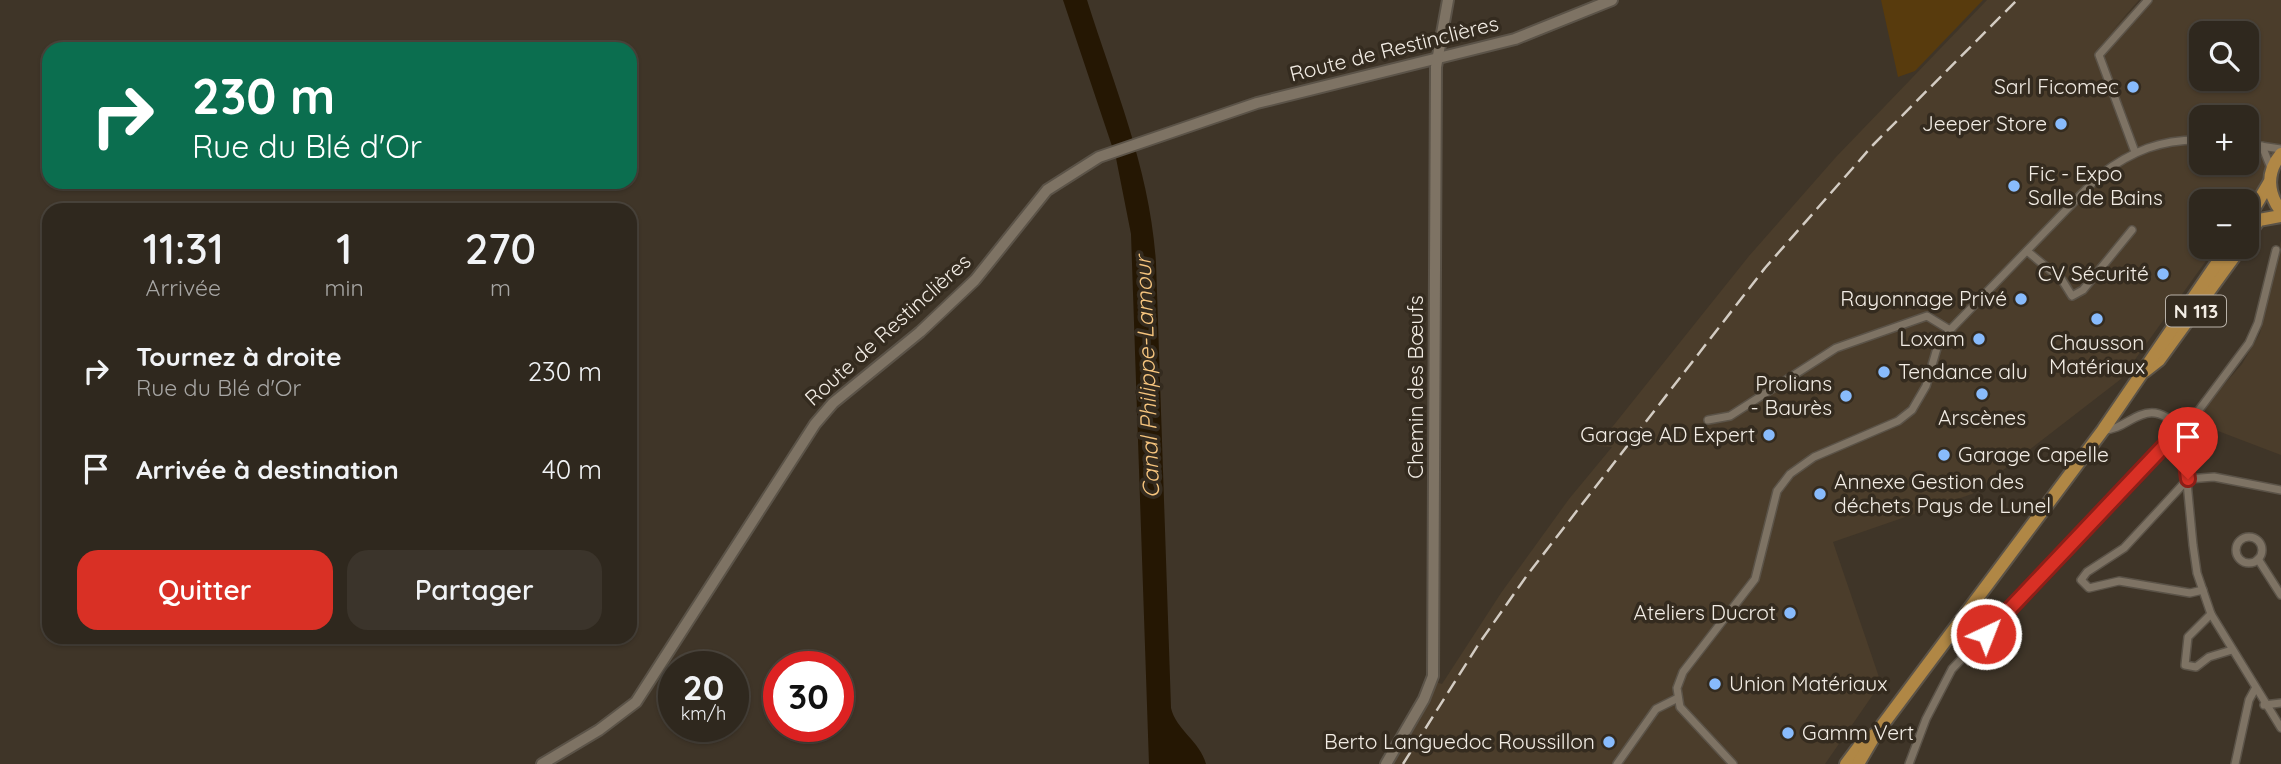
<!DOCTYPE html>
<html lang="fr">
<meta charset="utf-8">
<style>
body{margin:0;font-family:Quicksand,sans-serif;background:#3b342b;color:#f1f3f6;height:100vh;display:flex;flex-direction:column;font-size:26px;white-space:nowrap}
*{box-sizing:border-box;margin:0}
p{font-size:23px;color:#a7a6a4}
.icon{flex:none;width:38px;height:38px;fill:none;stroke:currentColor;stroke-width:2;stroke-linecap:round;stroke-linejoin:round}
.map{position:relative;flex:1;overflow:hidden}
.side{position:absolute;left:42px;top:203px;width:595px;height:441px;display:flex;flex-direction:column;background:#2f281e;border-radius:21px;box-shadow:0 2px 5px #0004,0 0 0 2px #4a443c}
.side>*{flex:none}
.top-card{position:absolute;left:42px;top:42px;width:595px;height:147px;border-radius:21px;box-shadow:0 2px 5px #0004,0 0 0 2px #4a443c;background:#0b6e4f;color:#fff;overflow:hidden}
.fabs{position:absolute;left:2189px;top:21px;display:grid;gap:14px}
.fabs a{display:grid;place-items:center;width:70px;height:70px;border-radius:14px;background:#2f281e;box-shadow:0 2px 5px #0004,0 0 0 2px #4a443c;font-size:35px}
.speed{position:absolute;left:658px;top:651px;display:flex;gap:14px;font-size:35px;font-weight:700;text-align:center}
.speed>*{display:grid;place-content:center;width:91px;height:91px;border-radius:50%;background:#2f281e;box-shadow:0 2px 5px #0004,0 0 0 2px #4a443c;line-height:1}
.speed small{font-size:18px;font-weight:400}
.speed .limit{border:10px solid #d22;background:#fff;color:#111}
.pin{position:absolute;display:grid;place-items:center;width:60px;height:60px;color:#fff;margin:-72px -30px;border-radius:50% 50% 50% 0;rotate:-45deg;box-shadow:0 0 7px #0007}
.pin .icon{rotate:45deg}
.me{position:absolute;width:77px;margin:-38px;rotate:43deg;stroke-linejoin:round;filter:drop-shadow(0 0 5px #0008)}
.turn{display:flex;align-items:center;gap:24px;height:147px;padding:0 35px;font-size:32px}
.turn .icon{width:91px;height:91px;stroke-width:2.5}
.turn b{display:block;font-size:49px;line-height:60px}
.eta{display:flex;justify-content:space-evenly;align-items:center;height:119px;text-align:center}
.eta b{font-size:42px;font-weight:600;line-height:49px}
.button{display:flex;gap:14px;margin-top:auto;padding:14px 35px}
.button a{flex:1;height:80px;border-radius:21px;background:#d93025;color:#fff;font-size:28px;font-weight:600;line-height:80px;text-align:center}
.button a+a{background:#3b342b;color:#f1f3f6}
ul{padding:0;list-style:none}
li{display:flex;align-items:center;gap:21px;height:98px;padding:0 35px}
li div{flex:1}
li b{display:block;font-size:26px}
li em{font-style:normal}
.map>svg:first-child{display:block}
</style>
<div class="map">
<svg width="2281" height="764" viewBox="0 0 2281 764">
<rect width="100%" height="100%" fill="#3f3528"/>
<!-- built -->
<g fill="#4b3d2b" fill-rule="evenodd">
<path d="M1987,0H2139L2110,33L2141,0H2281V155L2247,203L2202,201V247H2216L2121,379L1972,494L1833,542L1881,683L1825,764H1391L1436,682L1442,684L1501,593L1569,499L1612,447L1597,446L1749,256L1836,157ZM2202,33H2247V79H2202ZM2202,117H2247V163H2202Z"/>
<path d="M2281,240V455L2197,423L2208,403L2242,364L2260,333Z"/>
</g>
<!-- green -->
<path fill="#583b0d" d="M1881,0H1983L1915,71L1898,77Z"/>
<!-- water -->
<path fill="#251703" d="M1063,0H1087C1115,89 1150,169 1156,263L1171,708C1176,730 1200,741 1206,764H1149L1131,234L1116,158Z"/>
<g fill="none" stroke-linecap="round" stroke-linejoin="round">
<defs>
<g id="street">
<path d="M2247,144L2281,149"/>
<path d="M2262,146L2271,168"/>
<path d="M2135,152L2099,55L2148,0"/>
<path d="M2027,251L2062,280L2072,296L2083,290L2132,230"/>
<path d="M1708,420L1730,416L1836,348L1927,316L1950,330"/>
<path d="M2103,430C2132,430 2145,391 2182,430L2193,545L2197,573L2211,614L2281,728"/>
<circle cx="2249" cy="550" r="13"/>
<path d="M2258,559L2281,595"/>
<path d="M2203,590L2190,593L2119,581L2089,588L2081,580L2087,572L2124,548L2188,479L2214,477L2281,490"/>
<path d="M2211,614L2188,637L2185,665L2196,667L2209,657L2232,650"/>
<path d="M2264,705L2281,703"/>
<path d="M1617,764L1656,709L1678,698"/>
<path d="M1733,764L1680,707L1677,688L1683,672L1755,579L1777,491L1790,474L1814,457L1898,421L1912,410L1926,386L1937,348L1950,330L2100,175C2132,151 2161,139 2202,140"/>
<path d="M1909,764L1926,719L1952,669L2199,410L2249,343L2258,323L2276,250"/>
<path d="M2235,764L2249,700L2255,689"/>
</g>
<g id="secondary">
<path d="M542,764L599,730L636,702L815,424L833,403L920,332L975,280L1047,190L1099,157L1257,103L1515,39L1612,0"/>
<path d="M1386,764L1424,699L1433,676L1436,67L1448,0"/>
</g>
<g id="primary">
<path d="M2281,154C2266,172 2267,193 2281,211"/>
<path d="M2247,220L2269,183"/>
<path d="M2247,236L2259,220L2281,216"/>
<path d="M2145,371L2159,360L2241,247"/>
<path d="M1846,764L1861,744L1874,735"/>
<path d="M1858,764L1875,735L2103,430L2228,247"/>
</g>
</defs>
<!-- street casing -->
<use href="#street" stroke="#5b5348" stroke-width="10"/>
<!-- secondary casing -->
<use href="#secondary" stroke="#5b5348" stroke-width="14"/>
<!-- primary casing -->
<use href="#primary" stroke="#5b5348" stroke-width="16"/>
<!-- street -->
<use href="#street" stroke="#7e7364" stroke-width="7"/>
<!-- secondary -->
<use href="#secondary" stroke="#7e7364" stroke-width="10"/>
<!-- primary -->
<use href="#primary" stroke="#b08745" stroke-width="12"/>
<!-- rail -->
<path stroke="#d3ccc3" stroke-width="2.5" stroke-dasharray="14 7" stroke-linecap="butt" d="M1403,764L1478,645L1528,574L1765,268L1873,145L2017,0"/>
</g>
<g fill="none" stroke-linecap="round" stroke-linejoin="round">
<defs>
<path id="route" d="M1986,634L2181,428L2188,479"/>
</defs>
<!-- route casing -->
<use href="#route" stroke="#8d1f18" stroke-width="18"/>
<!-- route -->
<use href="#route" stroke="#d93025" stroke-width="12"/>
</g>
<!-- markers -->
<g fill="#88bbfc" stroke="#342b1f" stroke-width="2.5">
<circle cx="2133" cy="87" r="7"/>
<circle cx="2061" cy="124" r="7"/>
<circle cx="2014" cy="186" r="7"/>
<circle cx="2163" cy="274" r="7"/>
<circle cx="2021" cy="299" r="7"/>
<circle cx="2097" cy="319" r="7"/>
<circle cx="1979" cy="339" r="7"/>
<circle cx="1884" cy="372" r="7"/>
<circle cx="1982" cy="394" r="7"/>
<circle cx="1846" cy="396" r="7"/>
<circle cx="1769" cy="435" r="7"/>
<circle cx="1944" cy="455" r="7"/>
<circle cx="1820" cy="494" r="7"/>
<circle cx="1790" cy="613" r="7"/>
<circle cx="1715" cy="684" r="7"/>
<circle cx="1788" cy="733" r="7"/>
<circle cx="1609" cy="742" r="7"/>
</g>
<g text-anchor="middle" stroke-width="7" stroke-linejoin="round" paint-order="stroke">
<!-- shield labels -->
<rect fill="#342b1f" stroke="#b9b2a9" stroke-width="2" x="2166" y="295.5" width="60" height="31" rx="5"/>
<g font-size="19" font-weight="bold" fill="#f2ece4">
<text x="2196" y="318">N 113</text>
</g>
<!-- street labels -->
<g font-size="21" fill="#f2ece4" stroke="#342b1f">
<text transform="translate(1394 49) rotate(-14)" y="7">Route de Restinclières</text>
<text transform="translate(888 330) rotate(-42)" y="7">Route de Restinclières</text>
<text transform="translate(1416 387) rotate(-90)" y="7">Chemin des Bœufs</text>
</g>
<!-- poi labels -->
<g font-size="21" fill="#f2ece4" stroke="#342b1f" text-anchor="end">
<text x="2119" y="94">Sarl Ficomec</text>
<text x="2047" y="131">Jeeper Store</text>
<text x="2028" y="181" text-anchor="start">Fic - Expo<tspan x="2028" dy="24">Salle de Bains</tspan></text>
<text x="2149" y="281">CV Sécurité</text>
<text x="2007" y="306">Rayonnage Privé</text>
<text x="1965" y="346">Loxam</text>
<text x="2097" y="350" text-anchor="middle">Chausson<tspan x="2097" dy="24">Matériaux</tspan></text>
<text x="1898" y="379" text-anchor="start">Tendance alu</text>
<text x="1832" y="391">Prolians<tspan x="1832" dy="24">- Baurès</tspan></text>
<text x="1982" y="425" text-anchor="middle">Arscènes</text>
<text x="1755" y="442">Garage AD Expert</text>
<text x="1958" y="462" text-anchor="start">Garage Capelle</text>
<text x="1834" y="489" text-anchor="start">Annexe Gestion des<tspan x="1834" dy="24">déchets Pays de Lunel</tspan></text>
<text x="1776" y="620">Ateliers Ducrot</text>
<text x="1729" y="691" text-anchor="start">Union Matériaux</text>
<text x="1802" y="740" text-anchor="start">Gamm Vert</text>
<text x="1595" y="749">Berto Languedoc Roussillon</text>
</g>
<!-- water labels -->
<g font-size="23" font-style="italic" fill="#f7c57e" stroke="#342b1f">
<text transform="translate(1147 377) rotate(-92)" y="8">Canal Philippe-Lamour</text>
</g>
</g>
</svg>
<div class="fabs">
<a><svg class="icon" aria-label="search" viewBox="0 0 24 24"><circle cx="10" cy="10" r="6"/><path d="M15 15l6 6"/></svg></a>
<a>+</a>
<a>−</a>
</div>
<div class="speed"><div>20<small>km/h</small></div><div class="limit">30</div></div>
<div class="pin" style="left:2188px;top:479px;background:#d93025"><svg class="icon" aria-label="arrive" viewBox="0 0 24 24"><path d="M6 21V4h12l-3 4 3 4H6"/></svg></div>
<svg class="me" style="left:1986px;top:634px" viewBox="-20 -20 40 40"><circle r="17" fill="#d93025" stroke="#fff" stroke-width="3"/><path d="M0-11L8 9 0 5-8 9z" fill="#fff"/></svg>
<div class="top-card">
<div class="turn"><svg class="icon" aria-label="right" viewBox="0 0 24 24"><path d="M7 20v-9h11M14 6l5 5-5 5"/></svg><div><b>230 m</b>Rue du Blé d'Or</div></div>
</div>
<section class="side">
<div class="eta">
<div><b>11:31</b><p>Arrivée</p></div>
<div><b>1</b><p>min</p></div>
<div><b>270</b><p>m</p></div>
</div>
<ul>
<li><svg class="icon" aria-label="right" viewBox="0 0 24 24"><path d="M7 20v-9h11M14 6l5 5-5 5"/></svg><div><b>Tournez à droite</b><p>Rue du Blé d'Or</p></div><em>230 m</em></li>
<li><svg class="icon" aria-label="arrive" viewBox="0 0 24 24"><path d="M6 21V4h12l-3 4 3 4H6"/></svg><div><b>Arrivée à destination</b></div><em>40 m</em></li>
</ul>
<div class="button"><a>Quitter</a><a>Partager</a></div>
</section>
</div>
